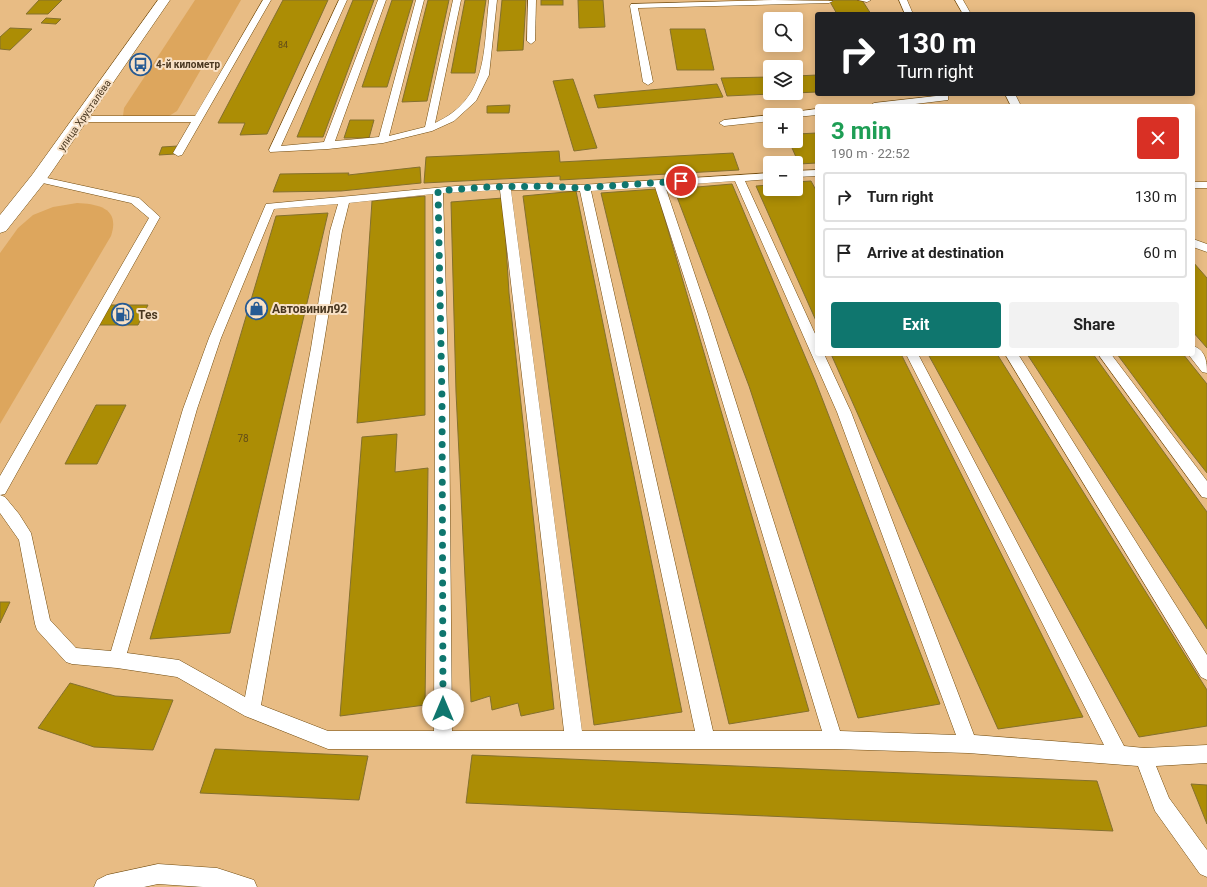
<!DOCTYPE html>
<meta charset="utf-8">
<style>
body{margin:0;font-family:Roboto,sans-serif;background:#f2f2f2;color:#222;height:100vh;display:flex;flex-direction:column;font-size:15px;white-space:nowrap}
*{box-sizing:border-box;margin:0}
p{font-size:13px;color:#767676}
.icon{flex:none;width:22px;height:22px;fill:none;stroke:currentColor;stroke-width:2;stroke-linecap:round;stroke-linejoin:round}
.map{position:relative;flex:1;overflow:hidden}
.details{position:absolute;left:815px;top:104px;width:380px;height:252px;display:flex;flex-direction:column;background:#fff;border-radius:4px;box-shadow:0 2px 10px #0003}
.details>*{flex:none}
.top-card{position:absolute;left:815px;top:12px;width:380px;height:84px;border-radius:4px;box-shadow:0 2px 10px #0003;background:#202124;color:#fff;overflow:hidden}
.tools{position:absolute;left:763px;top:12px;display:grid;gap:8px}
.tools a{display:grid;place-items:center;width:40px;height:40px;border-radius:4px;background:#fff;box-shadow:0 2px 10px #0003;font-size:20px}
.pin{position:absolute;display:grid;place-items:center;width:34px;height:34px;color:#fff;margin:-17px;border:2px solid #fff;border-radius:50%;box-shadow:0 1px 4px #0007}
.me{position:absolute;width:44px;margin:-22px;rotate:0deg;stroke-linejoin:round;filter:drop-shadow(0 0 3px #0008)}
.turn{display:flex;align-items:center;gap:14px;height:84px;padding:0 16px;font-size:18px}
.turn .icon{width:52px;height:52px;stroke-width:2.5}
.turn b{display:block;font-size:28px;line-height:34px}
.round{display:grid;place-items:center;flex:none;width:42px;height:42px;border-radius:4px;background:#f2f2f2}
.summary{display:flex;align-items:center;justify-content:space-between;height:68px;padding:0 16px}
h1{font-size:24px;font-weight:700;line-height:30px;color:#1e9e55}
.button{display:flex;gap:8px;margin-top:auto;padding:8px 16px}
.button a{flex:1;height:46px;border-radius:4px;background:#0f766e;color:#fff;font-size:16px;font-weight:700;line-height:46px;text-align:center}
.button a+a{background:#f2f2f2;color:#222}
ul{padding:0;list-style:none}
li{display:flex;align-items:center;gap:12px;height:50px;margin:0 8px 6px;padding:0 8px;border:2px solid #e0e0e0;border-radius:4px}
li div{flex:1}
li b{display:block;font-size:15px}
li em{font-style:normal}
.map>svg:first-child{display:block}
</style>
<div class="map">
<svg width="1207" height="887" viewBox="0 0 1207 887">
<rect width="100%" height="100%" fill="#e8bc84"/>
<!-- green -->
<g fill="#dda65d">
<path d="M195,0H241L177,111L169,116H123L124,108Z"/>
<path d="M77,203C100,204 120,209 111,236L0,424V253L18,228L33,215L53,207Z"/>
</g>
<!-- building -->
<g fill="#ac8d05" stroke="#84702e">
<path d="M39,0H62L48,14H26Z"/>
<path d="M283,0H328L267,134L240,135L245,123H218Z"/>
<path d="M353,0H374L323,137H297Z"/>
<path d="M392,0H413L387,87H362Z"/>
<path d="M428,0H449L427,101L402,102Z"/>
<path d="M465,0H486L475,73H451Z"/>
<path d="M502,0H526L523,50L497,51Z"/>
<rect x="541" y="0" width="22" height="5"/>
<path d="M578,0H603L605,27L579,28Z"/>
<path d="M829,0H862L871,14H837Z"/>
<path d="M46,18L61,19L56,24L41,23Z"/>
<path d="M10,28L32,29L10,50L0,49V37Z"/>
<path d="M670,29H705L714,70H677Z"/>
<path d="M817,75V92L727,96L721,78L770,77V93H796V76Z"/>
<path d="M573,79L597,148L574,151L553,81Z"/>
<path d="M717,84L723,97L598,108L594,95Z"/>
<path d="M510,105L509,113H487V106Z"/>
<path d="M350,120H374L369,138H344Z"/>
<path d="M817,133V163L799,164L789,141H796V134Z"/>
<path d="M178,146L175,154L159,155L162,147Z"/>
<path d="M559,151L560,162L733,153L739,170L560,180V176L424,183L426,157Z"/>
<path d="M420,167L421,183L341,191L273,192L280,174L349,173L348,175Z"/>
<path d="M811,181L817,192V323L756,186L770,185V189H796V182Z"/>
<path d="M732,184L815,380L940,704L858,718L749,386L674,189Z"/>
<path d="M656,189L809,711L729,724L601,193Z"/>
<path d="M576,191L682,712L594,725L523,196Z"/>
<path d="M425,196V415L357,423L372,201Z"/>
<path d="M503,198L509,293L554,709L521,716L518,703L492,710L490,696L471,702L456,392L451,202Z"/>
<path d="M328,213L230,633L150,639L276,216Z"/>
<path d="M1193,262L1207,278V348L1193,332Z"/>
<path d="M106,305H148L138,325H95Z"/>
<path d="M831,354H901L1083,717L998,729Z"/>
<path d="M928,354H997L1207,690V726L1139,737Z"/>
<path d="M1027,354H1093L1207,512V629Z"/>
<path d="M1117,354H1183L1207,384V473L1174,431Z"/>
<path d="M96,405H126L97,464H65Z"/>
<path d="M397,434L395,472L428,468L425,705L340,716L362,437Z"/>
<path d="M0,602H10L0,623Z"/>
<path d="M70,683L115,696L173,700L153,750L94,747L38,728Z"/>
<path d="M215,749L368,756L359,800L200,793Z"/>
<path d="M472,755L1097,781L1113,831L466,803Z"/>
<path d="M1191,784L1207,785V824Z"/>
</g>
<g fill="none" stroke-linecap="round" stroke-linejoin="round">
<defs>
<g id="lane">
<path d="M263,0H271L182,155L178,156L173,153L191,122H81L76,119L81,116H195Z"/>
<path d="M339,0H347L281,146L324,142L378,0H386L335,141L379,137L416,0H424L389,136L425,127L453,0H461L435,123C489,98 483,51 489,0H497L489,75L476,101L454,121L432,131L383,143L328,149L270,152L269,150Z"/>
<path d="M528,0H536L535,41L531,44L527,41Z"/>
<path d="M774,0L833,1L829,3L638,8L653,82L648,85L643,82L630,6L631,4Z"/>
<path d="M858,0H871L867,2Z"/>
<path d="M899,0H907L913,14H905Z"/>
<path d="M955,0H963L971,14H963Z"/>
<path d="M1005,94H1015L1021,106H1011Z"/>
<path d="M945,95L948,96V100L899,106H869L874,103Z"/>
<path d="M817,109V115L796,117V115H788L793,112Z"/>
<path d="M770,115V121L724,126L719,123L724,120Z"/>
<path d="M817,170V176L796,177V171Z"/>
<path d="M770,173V179L745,181L817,338V354H824L851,412L974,735L1104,745L906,354H918L1124,746L1144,748L1207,745V763L1156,766L1169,798L1207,850V877L1200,874L1155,811L1138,766L968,753L834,749H328L245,716L177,677L117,668L72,664L66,662L37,630L35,624L19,540L0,513V495L5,497L19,514L31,533L50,620L76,648L111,651L183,409L209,338L266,204L456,186L518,183L580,185ZM735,181L837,412L956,735L840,731L708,314L665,186ZM655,187L696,314L822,731H713L591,191ZM500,190L564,731H452L449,400L443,193ZM511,190L580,191L695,731H582ZM433,194L435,400L434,731H328L261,705L323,348L342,231L349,203ZM338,204L330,231L311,348L245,697L179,660L127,653L197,409L221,338L274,209Z"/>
<path d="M38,176L139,198L160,217L5,494L0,495V476L149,218L131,203L34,181L33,179Z"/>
<rect x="1193" y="182" width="14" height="6"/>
<path d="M1193,239L1207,244V252L1193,247Z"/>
<path d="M1193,346C1206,350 1207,362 1207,373L1202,372L1188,354H1193Z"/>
<path d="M1005,354H1018L1207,655V680L1201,677Z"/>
<path d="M1098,354H1111L1207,481V498L1202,497Z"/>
<path d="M158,864L217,868L254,880L257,887H203L158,884L144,887H94L97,880L107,875Z"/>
</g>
<path id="secondary" d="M158,0H170L44,183L6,231L0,233V215L32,175Z"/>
</defs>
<!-- lane casing -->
<use href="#lane" stroke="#714b0e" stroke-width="1"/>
<!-- secondary casing -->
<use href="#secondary" stroke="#714b0e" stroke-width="1"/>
<!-- lane -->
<use href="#lane" fill="#fff" fill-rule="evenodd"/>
<!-- secondary -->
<use href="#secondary" fill="#fff" fill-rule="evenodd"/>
</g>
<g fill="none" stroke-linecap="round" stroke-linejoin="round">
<!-- route -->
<path stroke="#0f766e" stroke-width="7" stroke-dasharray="0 12.6" d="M443,709L442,400L438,191L486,187L548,186L580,188L681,181"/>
</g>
<!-- icons -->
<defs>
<symbol id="bus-ring" viewBox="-11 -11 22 22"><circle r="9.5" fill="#f8e1c6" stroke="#265a93" stroke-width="1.5"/><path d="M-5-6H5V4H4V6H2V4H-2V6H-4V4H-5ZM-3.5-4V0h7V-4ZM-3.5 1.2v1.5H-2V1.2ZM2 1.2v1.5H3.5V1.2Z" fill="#265a93"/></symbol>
<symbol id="shop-ring" viewBox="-11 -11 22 22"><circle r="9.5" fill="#f8e1c6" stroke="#265a93" stroke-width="1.5"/><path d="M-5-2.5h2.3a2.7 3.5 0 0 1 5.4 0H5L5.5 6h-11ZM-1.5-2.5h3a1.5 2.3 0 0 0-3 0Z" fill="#265a93"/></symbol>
<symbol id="fuel-ring" viewBox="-11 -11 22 22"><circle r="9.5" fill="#f8e1c6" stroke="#265a93" stroke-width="1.5"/><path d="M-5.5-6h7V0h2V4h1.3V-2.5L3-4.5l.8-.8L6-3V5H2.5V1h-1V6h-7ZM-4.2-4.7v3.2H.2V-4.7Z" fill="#265a93"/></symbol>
</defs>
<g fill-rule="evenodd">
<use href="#bus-ring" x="128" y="52" width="25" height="25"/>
<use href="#shop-ring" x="244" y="296" width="25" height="25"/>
<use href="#fuel-ring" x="110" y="302" width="25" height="25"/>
</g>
<g text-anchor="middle" stroke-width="4" stroke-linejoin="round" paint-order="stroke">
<!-- far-number labels -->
<g font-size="9" fill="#624c19">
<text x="283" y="48">84</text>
</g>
<!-- far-poi labels -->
<g font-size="10" font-weight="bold" fill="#493720" stroke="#f8e1c6" text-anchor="start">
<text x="156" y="68">4-й километр</text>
</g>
<!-- far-street labels -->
<g font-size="10" fill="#493720" stroke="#f8e1c6">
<text transform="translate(84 115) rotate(-55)" y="4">улица Хрусталёва</text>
</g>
<!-- number labels -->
<g font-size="10" fill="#624c19">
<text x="243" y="442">78</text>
</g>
<!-- poi labels -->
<g font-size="12" font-weight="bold" fill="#493720" stroke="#f8e1c6" text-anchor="start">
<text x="272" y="313">Автовинил92</text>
<text x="138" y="319">Tes</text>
</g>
</g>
</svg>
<div class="tools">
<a><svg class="icon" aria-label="search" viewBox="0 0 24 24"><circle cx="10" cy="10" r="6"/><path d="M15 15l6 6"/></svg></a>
<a><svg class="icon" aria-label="layers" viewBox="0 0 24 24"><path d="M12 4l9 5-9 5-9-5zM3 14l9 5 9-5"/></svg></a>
<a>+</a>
<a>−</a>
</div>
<div class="pin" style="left:681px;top:181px;background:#d93025"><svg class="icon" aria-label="arrive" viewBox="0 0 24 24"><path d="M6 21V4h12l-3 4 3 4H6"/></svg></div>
<svg class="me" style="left:443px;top:709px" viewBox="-20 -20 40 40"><circle r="19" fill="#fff"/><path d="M0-13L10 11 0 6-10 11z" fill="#0f766e"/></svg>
<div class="top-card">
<div class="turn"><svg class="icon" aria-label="right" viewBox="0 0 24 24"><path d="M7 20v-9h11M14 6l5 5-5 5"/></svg><div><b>130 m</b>Turn right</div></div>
</div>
<section class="details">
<div class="summary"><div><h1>3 min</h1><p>190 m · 22:52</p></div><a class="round" style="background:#d93025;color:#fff"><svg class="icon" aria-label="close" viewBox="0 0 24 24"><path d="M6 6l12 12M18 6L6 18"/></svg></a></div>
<ul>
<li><svg class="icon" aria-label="right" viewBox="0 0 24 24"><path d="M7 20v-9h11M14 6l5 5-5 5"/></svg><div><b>Turn right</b></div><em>130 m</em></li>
<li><svg class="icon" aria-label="arrive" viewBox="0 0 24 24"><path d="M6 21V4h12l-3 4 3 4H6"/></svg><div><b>Arrive at destination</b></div><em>60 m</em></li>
</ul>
<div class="button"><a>Exit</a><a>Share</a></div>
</section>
</div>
